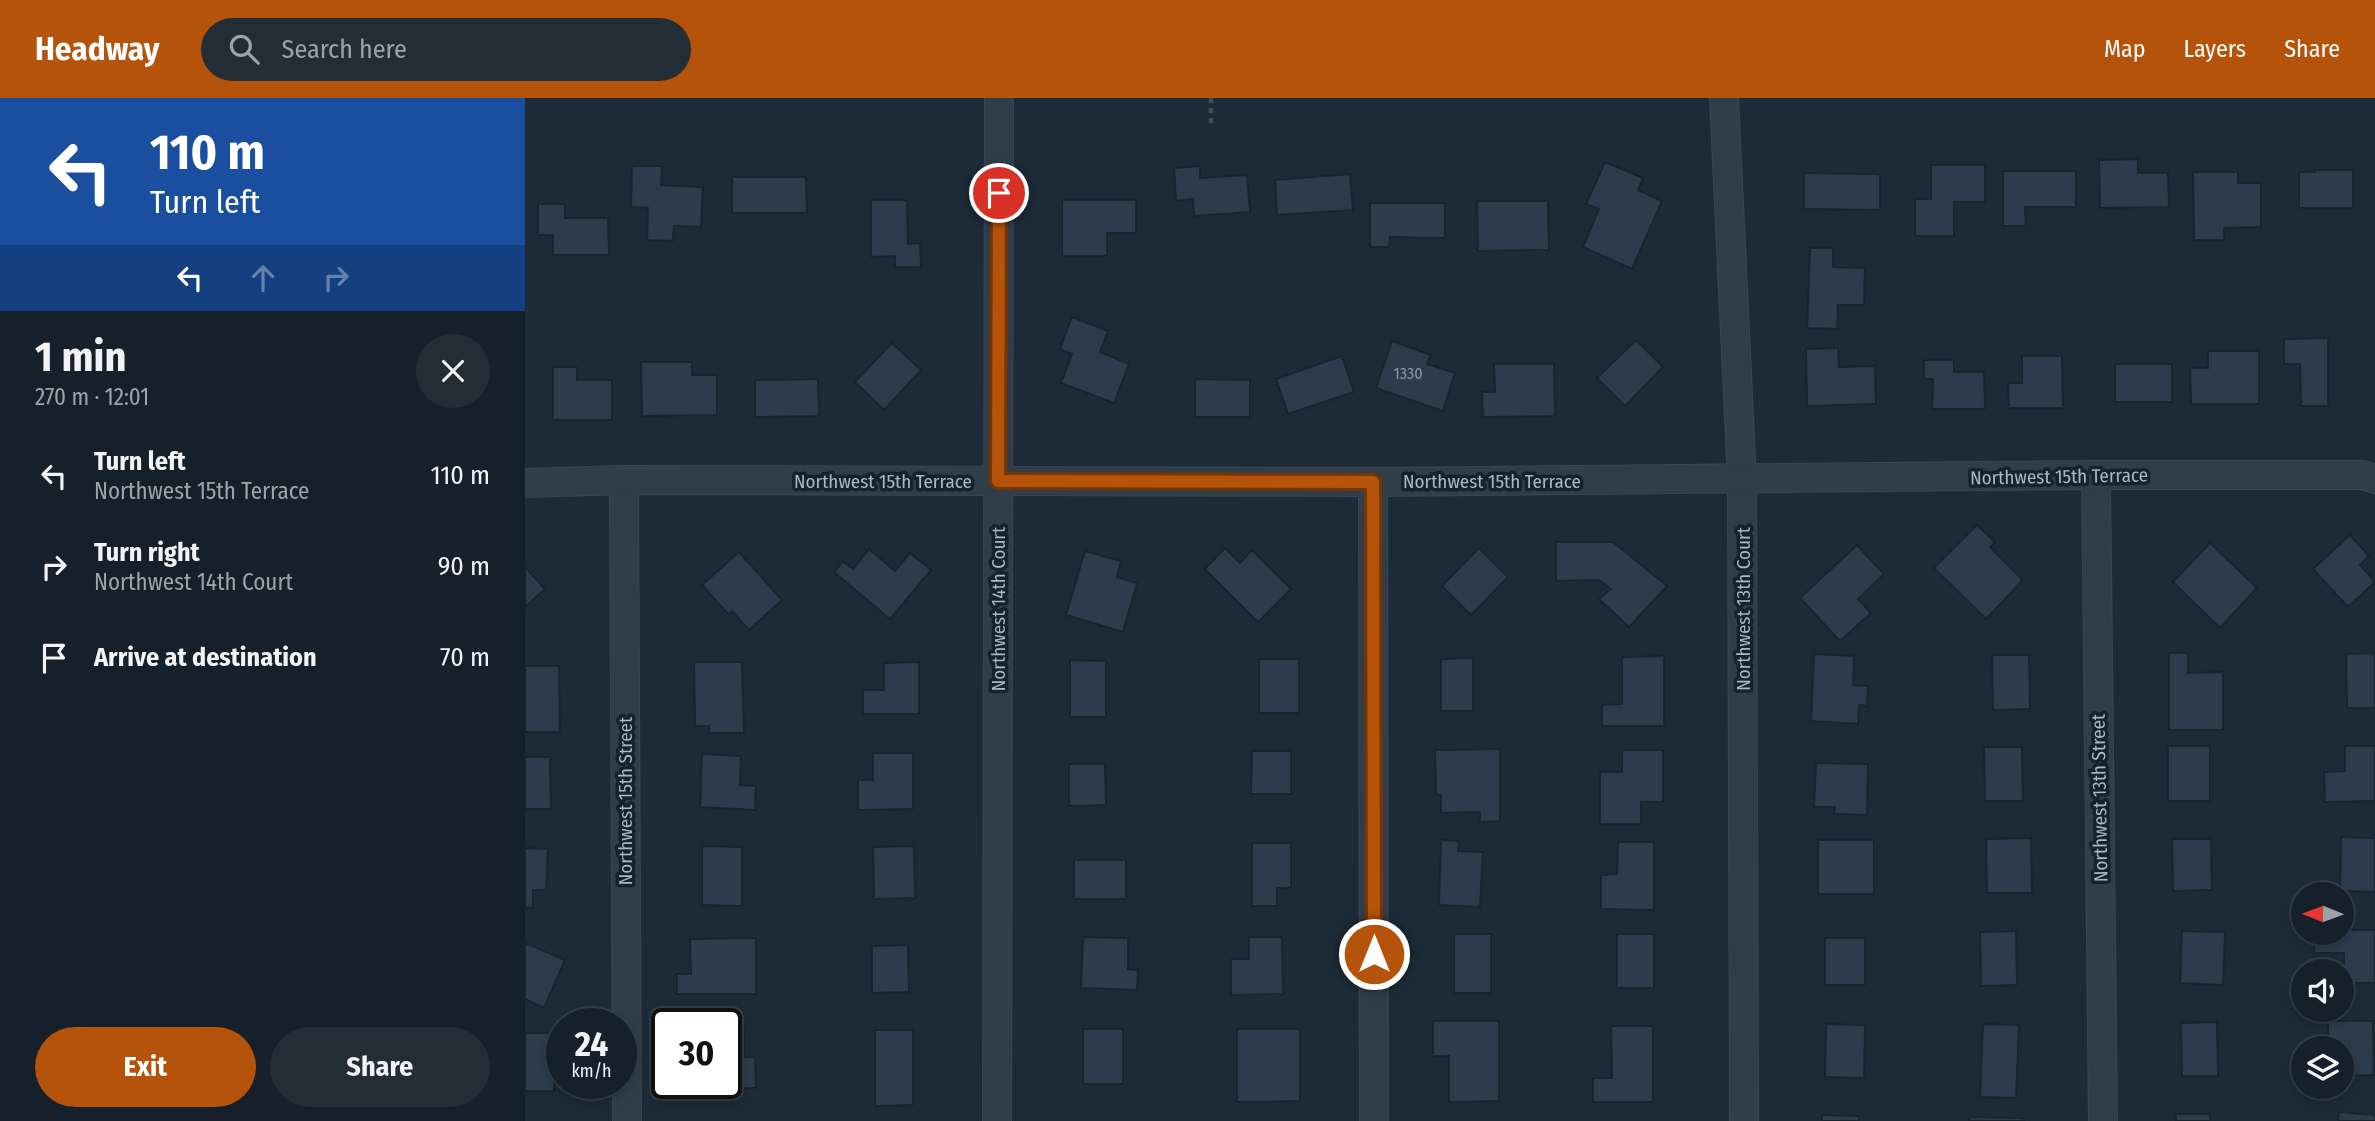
<!DOCTYPE html>
<meta charset="utf-8">
<style>
body{margin:0;font-family:"Fira Sans Condensed",sans-serif;background:#232d36;color:#f1f3f6;height:100vh;display:flex;flex-direction:column;font-size:26px;white-space:nowrap}
*{box-sizing:border-box;margin:0}
p{font-size:23px;color:#9ea3a8}
.icon{flex:none;width:38px;height:38px;fill:none;stroke:currentColor;stroke-width:2;stroke-linecap:round;stroke-linejoin:round}
.map{position:relative;flex:1;overflow:hidden}
.sheet{display:flex;flex-direction:column;background:#16202a;width:525px}
.sheet>*{flex:none}
.guide{background:#1a4fa0;color:#fff;overflow:hidden}
.needle{width:46px;rotate:271deg}
.buttons{position:absolute;left:1766px;top:784px;display:grid;gap:14px}
.buttons a{display:grid;place-items:center;width:63px;height:63px;border-radius:50%;background:#16202a;box-shadow:0 4px 10px #0003,0 0 0 2px #353e47;font-size:35px}
.speed{position:absolute;left:21px;top:910px;display:flex;gap:14px;font-size:35px;font-weight:700;text-align:center}
.speed>*{display:grid;place-content:center;width:91px;height:91px;border-radius:50%;background:#16202a;box-shadow:0 4px 10px #0003,0 0 0 2px #353e47;line-height:1}
.speed small{font-size:18px;font-weight:400}
.speed .limit{border:4px solid #111;border-radius:10px;background:#fff;color:#111}
.pin{position:absolute;display:grid;place-items:center;width:60px;height:60px;color:#fff;margin:-30px;border:4px solid #fff;border-radius:50%;box-shadow:0 2px 7px #0007}
.me{position:absolute;width:77px;margin:-38px;rotate:0deg;stroke-linejoin:round;filter:drop-shadow(0 0 5px #0008)}
.turn{display:flex;align-items:center;gap:24px;height:147px;padding:0 35px;font-size:32px}
.turn .icon{width:91px;height:91px;stroke-width:2.5}
.turn b{display:block;font-size:49px;line-height:60px}
.lanes{display:flex;align-items:center;height:66px;padding:0 35px;background:#0003;justify-content:center;gap:35px;direction:ltr}
.lanes .off{opacity:.35}
.round{display:grid;place-items:center;flex:none;width:74px;height:74px;border-radius:37px;background:#232d36}
.headline{display:flex;align-items:center;justify-content:space-between;height:119px;padding:0 35px}
h1{font-size:42px;font-weight:700;line-height:52px}
.button{display:flex;gap:14px;margin-top:auto;padding:14px 35px}
.button a{flex:1;height:80px;border-radius:42px;background:#b45309;color:#fff;font-size:28px;font-weight:700;line-height:80px;text-align:center}
.button a+a{background:#232d36;color:#f1f3f6}
ul{padding:0;list-style:none}
li{display:flex;align-items:center;gap:21px;height:91px;padding:0 35px}
li div{flex:1}
li b{display:block;font-size:26px}
li em{font-style:normal}
header{display:flex;align-items:center;gap:42px;box-sizing:border-box;height:98px;padding:0 35px;background:#b45309;color:#fff}
header strong{font-size:33px}
nav{display:flex;gap:38px;margin-inline-start:auto;font-size:24px}
.search{width:490px;height:63px;background:#232d36;display:flex;align-items:center;gap:18px;box-sizing:border-box;padding:0 24px;border-radius:38px;color:#9ea3a8;font-size:26px}
main{display:flex;flex:1;min-height:0}
.map>svg:first-child{display:block}
</style>
<header>
<strong>Headway</strong>
<div class="search"><svg class="icon" aria-label="search" viewBox="0 0 24 24"><circle cx="10" cy="10" r="6"/><path d="M15 15l6 6"/></svg>Search here</div>
<nav><a>Map</a><a>Layers</a><a>Share</a></nav>
</header>
<main>
<section class="sheet">
<div class="guide">
<div class="turn"><svg class="icon" aria-label="left" viewBox="0 0 24 24"><path d="M17 20v-9H6M10 6l-5 5 5 5"/></svg><div><b>110 m</b>Turn left</div></div>
<div class="lanes"><svg class="icon" aria-label="left" viewBox="0 0 24 24"><path d="M17 20v-9H6M10 6l-5 5 5 5"/></svg><svg class="icon off" aria-label="ahead" viewBox="0 0 24 24"><path d="M12 20V5M6 11l6-6 6 6"/></svg><svg class="icon off" aria-label="right" viewBox="0 0 24 24"><path d="M7 20v-9h11M14 6l5 5-5 5"/></svg></div>
</div>
<div class="headline"><div><h1>1 min</h1><p>270 m · 12:01</p></div><a class="round"><svg class="icon" aria-label="close" viewBox="0 0 24 24"><path d="M6 6l12 12M18 6L6 18"/></svg></a></div>
<ul>
<li><svg class="icon" aria-label="left" viewBox="0 0 24 24"><path d="M17 20v-9H6M10 6l-5 5 5 5"/></svg><div><b>Turn left</b><p>Northwest 15th Terrace</p></div><em>110 m</em></li>
<li><svg class="icon" aria-label="right" viewBox="0 0 24 24"><path d="M7 20v-9h11M14 6l5 5-5 5"/></svg><div><b>Turn right</b><p>Northwest 14th Court</p></div><em>90 m</em></li>
<li><svg class="icon" aria-label="arrive" viewBox="0 0 24 24"><path d="M6 21V4h12l-3 4 3 4H6"/></svg><div><b>Arrive at destination</b></div><em>70 m</em></li>
</ul>
<div class="button"><a>Exit</a><a>Share</a></div>
</section>
<div class="map">
<svg width="1850" height="1023" viewBox="0 0 1850 1023">
<rect width="100%" height="100%" fill="#1d2b38"/>
<!-- building -->
<g fill="#2c3c4d" stroke="#19242f" stroke-width="2">
<path d="M1613,61V75H1643L1644,109L1575,110L1574,62Z"/>
<path d="M1080,64L1118,80L1113,92L1137,103L1107,171L1058,149L1074,111L1061,106Z"/>
<path d="M1406,67H1460V104H1429V138H1390V101H1406Z"/>
<path d="M107,68H137L136,87L178,89L176,129L149,128L148,143L122,142L123,110L106,109Z"/>
<path d="M675,68V80L722,77L725,114L669,118L668,101L651,103L649,70Z"/>
<path d="M1790,72H1828V110H1774V74H1790Z"/>
<path d="M1478,73H1551V109H1500L1501,128H1478Z"/>
<path d="M1668,74H1713V85H1736V129L1699,130V142H1669Z"/>
<path d="M1279,75L1355,76V112L1279,111Z"/>
<path d="M825,76L828,112L752,117L750,82Z"/>
<path d="M207,79H281L282,115H207Z"/>
<path d="M346,102H382L383,146L395,145L396,169H370V158L346,159Z"/>
<path d="M537,102H611V135H582V158H537Z"/>
<path d="M952,103H1023L1024,152L953,153Z"/>
<path d="M845,105H920V140L865,139L864,149H845Z"/>
<path d="M13,106H40V120H83L84,157H28V137H13Z"/>
<path d="M1285,150H1308V169L1340,170L1339,207H1313L1312,231L1282,230Z"/>
<path d="M547,219L583,233L575,254L604,266L589,305L536,285L547,256L535,251Z"/>
<path d="M1803,240V308H1776L1775,266H1759V241Z"/>
<path d="M1111,242L1138,269L1100,308L1072,280Z"/>
<path d="M867,243L906,257L902,266L930,275L918,313L851,290Z"/>
<path d="M367,245L396,272L359,312L330,284Z"/>
<path d="M1313,250L1314,269L1350,268L1351,306L1282,308L1281,251Z"/>
<path d="M1683,253H1734V306H1666L1665,270H1683Z"/>
<path d="M817,258L829,294L763,316L751,281Z"/>
<path d="M1497,258H1537L1538,310H1484L1483,285H1497Z"/>
<path d="M1399,262H1429V274H1459L1460,311H1407L1408,281H1399Z"/>
<path d="M116,264H167V277H192V317L117,318Z"/>
<path d="M969,266H1029L1030,318L958,319L957,294H970Z"/>
<rect x="1590" y="266" width="57" height="38"/>
<path d="M28,269H52V282H87V322H28Z"/>
<path d="M293,281L294,318L230,319V282Z"/>
<path d="M670,281L725,282V319H670Z"/>
<path d="M1452,427L1470,444L1465,449L1498,482L1461,521L1409,470Z"/>
<path d="M1825,437L1844,458L1835,467L1850,484L1823,509L1788,471Z"/>
<path d="M1031,444H1088L1142,488L1104,529L1074,501L1086,491L1074,482L1031,483Z"/>
<path d="M1685,445L1732,490L1695,530L1648,484Z"/>
<path d="M1332,447L1359,476L1333,501L1346,515L1315,543L1275,500Z"/>
<path d="M700,450L715,465L727,452L766,491L733,524L680,471Z"/>
<path d="M954,450L983,479L946,517L917,488Z"/>
<path d="M344,451L370,473L385,455L406,472L365,521L309,474L318,463L328,471Z"/>
<path d="M560,453L596,463L592,479L612,485L598,534L541,517Z"/>
<path d="M214,454L257,502L224,532L207,513L204,517L177,487Z"/>
<path d="M0,469L20,491L0,509Z"/>
<path d="M1644,555H1663V575L1698,574V632H1644Z"/>
<path d="M1850,555V610H1822L1821,556Z"/>
<path d="M1289,556L1329,558L1328,587L1343,588L1342,608L1334,607L1333,626L1286,623Z"/>
<path d="M1467,557H1504L1505,611L1468,612Z"/>
<path d="M1139,558V628H1077V607L1097,606V559Z"/>
<path d="M948,560V613H916V561Z"/>
<rect x="734" y="561" width="40" height="54"/>
<path d="M545,562L581,563V619H545Z"/>
<path d="M169,564H217L219,635H184V628H170Z"/>
<path d="M394,564V616H338V592H359V565Z"/>
<path d="M0,568H34L35,634H0Z"/>
<rect x="1643" y="648" width="42" height="55"/>
<path d="M1820,648H1850V703L1800,704L1799,674L1820,673Z"/>
<path d="M1459,649H1497L1498,703H1460Z"/>
<path d="M975,651V723L955,724V714L916,715V697L911,696L910,652Z"/>
<path d="M1097,652H1138V704H1116V726H1075V674H1097Z"/>
<path d="M727,653H766V696H726Z"/>
<path d="M348,655H388V711L333,712V682H348Z"/>
<path d="M177,656L216,658L215,687L231,688L230,712L175,709Z"/>
<path d="M0,659H25L26,711H0Z"/>
<path d="M1291,665L1343,666L1342,717L1309,716L1310,709H1289Z"/>
<path d="M544,666H580L581,707L544,708Z"/>
<path d="M1816,739L1850,740V794L1815,793Z"/>
<path d="M1506,740L1507,795H1462L1461,741Z"/>
<path d="M1647,741H1686L1687,792L1648,793Z"/>
<path d="M916,742L934,743L933,753L958,754L955,809L914,807Z"/>
<rect x="1293" y="742" width="56" height="54"/>
<path d="M1093,744H1129V812L1076,811V777L1092,776Z"/>
<path d="M727,745H766V790H752V808H727Z"/>
<path d="M177,748L217,749V808L177,807Z"/>
<path d="M389,748L390,800L349,801L348,749Z"/>
<path d="M0,750L23,751L21,792H8V810L0,809Z"/>
<rect x="549" y="762" width="52" height="39"/>
<path d="M1816,832H1850V885H1819V855H1789V835H1816Z"/>
<path d="M1491,833L1492,887L1456,888L1455,834Z"/>
<path d="M1657,833L1700,834L1698,887L1655,885Z"/>
<rect x="929" y="836" width="37" height="59"/>
<rect x="1092" y="836" width="37" height="54"/>
<path d="M558,839L603,840V871L613,872L612,892L556,890Z"/>
<path d="M724,839H757L758,896L706,897V861H724Z"/>
<path d="M231,840V896H152V876H166L165,841Z"/>
<rect x="1300" y="840" width="40" height="47"/>
<path d="M0,845L40,862L19,910L0,901Z"/>
<path d="M383,847L384,894L347,895V848Z"/>
<path d="M908,923H974V1003L924,1004V958H908Z"/>
<path d="M1803,923H1848L1849,977L1816,978V950H1803Z"/>
<path d="M1692,924L1693,978H1657L1656,925Z"/>
<path d="M1301,926L1340,927L1339,980L1300,979Z"/>
<path d="M1458,926L1494,927L1491,1000L1455,999Z"/>
<path d="M1086,928H1128V1004H1068V980H1087Z"/>
<rect x="558" y="931" width="40" height="55"/>
<path d="M712,931H775V1003L712,1004Z"/>
<path d="M219,932V959H230L231,990H180V985H201V933Z"/>
<path d="M350,932H388V1007L350,1008Z"/>
<rect x="0" y="935" width="29" height="58"/>
<path d="M1814,1014L1850,1017V1023H1813Z"/>
<rect x="1651" y="1016" width="34" height="7"/>
<path d="M1297,1017L1334,1018V1023H1297Z"/>
<path d="M1444,1019L1499,1020V1023H1444Z"/>
</g>
<g fill="none" stroke-linecap="round" stroke-linejoin="round">
<defs>
<g id="street">
<path d="M1199,0L1217,382L1219,1023"/>
<path d="M1571,377L1578,1023"/>
<path d="M99,382L102,1023"/>
<path d="M848,384L849,1023"/>
<path d="M0,385L99,382L848,384L1571,377H1838L1850,381"/>
<path d="M472,1023L474,0"/>
</g>
</defs>
<!-- street casing -->
<use href="#street" stroke="#3b4652" stroke-width="30"/>
<!-- path -->
<path stroke="#385252" stroke-width="4.5" stroke-dasharray="5 5" stroke-linecap="butt" d="M686,0V30"/>
<!-- street -->
<use href="#street" stroke="#313d49" stroke-width="28"/>
</g>
<g fill="none" stroke-linecap="round" stroke-linejoin="round">
<defs>
<path id="route" d="M474,95L473,383L848,384L849,856"/>
</defs>
<!-- route casing -->
<use href="#route" stroke="#753606" stroke-width="18"/>
<!-- route -->
<use href="#route" stroke="#b45309" stroke-width="12"/>
</g>
<g text-anchor="middle" stroke-width="7" stroke-linejoin="round" paint-order="stroke">
<!-- number labels -->
<g font-size="16" fill="#8a97a6">
<text x="883" y="281">1330</text>
</g>
<!-- street labels -->
<g font-size="19" fill="#abb7c6" stroke="#17222d">
<text transform="translate(1534 378) rotate(-1)" y="7">Northwest 15th Terrace</text>
<text x="358" y="390">Northwest 15th Terrace</text>
<text x="967" y="390">Northwest 15th Terrace</text>
<text transform="translate(473 511) rotate(-90)" y="7">Northwest 14th Court</text>
<text transform="translate(1218 511) rotate(-90)" y="7">Northwest 13th Court</text>
<text transform="translate(1574 700) rotate(-91)" y="7">Northwest 13th Street</text>
<text transform="translate(100 703) rotate(-90)" y="7">Northwest 15th Street</text>
</g>
</g>
</svg>
<div class="buttons">
<a><svg class="needle" viewBox="-14 -14 28 28"><path d="M0-13l5 13h-10z" fill="#e53935"/><path d="M0 13l5-13h-10z" fill="#9ea3a8"/></svg></a>
<a><svg class="icon" aria-label="sound" viewBox="0 0 24 24"><path d="M4 9h4l5-4v14l-5-4H4zM17 9q2 3 0 6"/></svg></a>
<a><svg class="icon" aria-label="layers" viewBox="0 0 24 24"><path d="M12 4l9 5-9 5-9-5zM3 14l9 5 9-5"/></svg></a>
</div>
<div class="speed"><div>24<small>km/h</small></div><div class="limit">30</div></div>
<div class="pin" style="left:474px;top:95px;background:#d93025"><svg class="icon" aria-label="arrive" viewBox="0 0 24 24"><path d="M6 21V4h12l-3 4 3 4H6"/></svg></div>
<svg class="me" style="left:849px;top:856px" viewBox="-20 -20 40 40"><circle r="17" fill="#b45309" stroke="#fff" stroke-width="3"/><path d="M0-11L8 9 0 5-8 9z" fill="#fff"/></svg>
</div>
</main>
